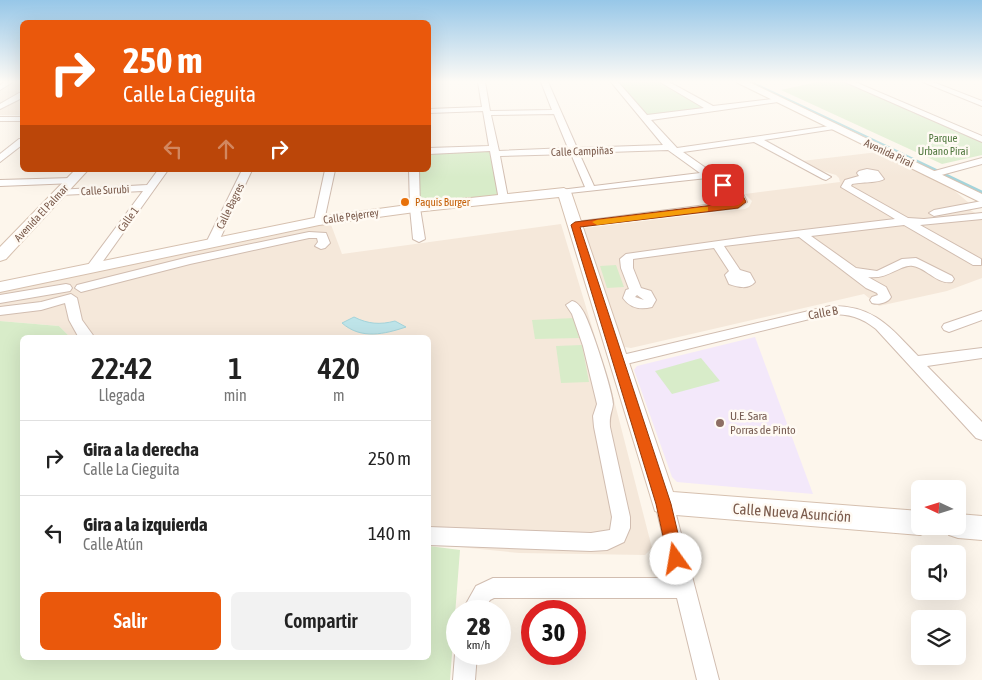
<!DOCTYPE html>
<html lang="es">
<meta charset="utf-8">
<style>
body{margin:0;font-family:"Asap Condensed",sans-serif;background:#f2f2f2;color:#222;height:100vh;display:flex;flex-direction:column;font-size:19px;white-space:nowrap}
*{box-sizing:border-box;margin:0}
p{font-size:16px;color:#767676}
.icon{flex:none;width:28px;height:28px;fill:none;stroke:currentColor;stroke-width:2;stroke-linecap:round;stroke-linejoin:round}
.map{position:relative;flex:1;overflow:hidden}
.drawer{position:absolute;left:20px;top:335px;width:411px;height:325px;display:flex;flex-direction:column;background:#fff;border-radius:8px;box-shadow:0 5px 20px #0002}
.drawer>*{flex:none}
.guide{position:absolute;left:20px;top:20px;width:411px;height:152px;border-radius:8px;box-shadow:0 5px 20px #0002;background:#ea580c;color:#fff;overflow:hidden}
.needle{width:32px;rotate:274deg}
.fabs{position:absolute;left:911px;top:480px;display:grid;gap:10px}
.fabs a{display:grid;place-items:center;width:55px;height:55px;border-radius:8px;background:#fff;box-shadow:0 5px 20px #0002;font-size:25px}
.speed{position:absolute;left:446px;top:600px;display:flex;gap:10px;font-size:25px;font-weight:700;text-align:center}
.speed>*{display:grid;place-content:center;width:65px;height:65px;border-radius:50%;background:#fff;box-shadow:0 5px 20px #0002;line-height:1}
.speed small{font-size:12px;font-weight:400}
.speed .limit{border:8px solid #d22;background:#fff;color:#111}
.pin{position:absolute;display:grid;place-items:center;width:42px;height:42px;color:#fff;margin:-21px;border-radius:10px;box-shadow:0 2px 8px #0006}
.me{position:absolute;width:55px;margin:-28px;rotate:347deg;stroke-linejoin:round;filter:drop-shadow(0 0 4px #0008)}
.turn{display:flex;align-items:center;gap:18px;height:105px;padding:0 20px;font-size:22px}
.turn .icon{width:65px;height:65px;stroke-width:2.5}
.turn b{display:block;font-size:35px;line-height:42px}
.lanes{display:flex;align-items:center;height:48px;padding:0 20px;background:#0003;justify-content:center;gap:25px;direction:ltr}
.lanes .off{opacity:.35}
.eta{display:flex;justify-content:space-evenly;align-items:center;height:85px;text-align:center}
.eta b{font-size:30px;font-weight:600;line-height:35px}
.primary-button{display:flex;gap:10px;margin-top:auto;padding:10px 20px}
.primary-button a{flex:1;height:58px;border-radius:8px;background:#ea580c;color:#fff;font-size:20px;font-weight:600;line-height:58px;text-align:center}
.primary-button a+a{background:#f2f2f2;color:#222}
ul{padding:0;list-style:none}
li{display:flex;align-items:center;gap:15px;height:75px;padding:0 20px;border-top:1px solid #e0e0e0}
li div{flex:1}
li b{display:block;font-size:19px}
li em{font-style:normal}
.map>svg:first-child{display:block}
</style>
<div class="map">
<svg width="982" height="680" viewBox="0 0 982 680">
<rect width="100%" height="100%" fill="#fdf6ec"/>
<!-- residential -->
<g fill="#f5e8da">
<path d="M14,83L22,84V115H0V91Z"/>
<path d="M878,152L950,187L969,203L962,205L982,217V278L947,291L879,306L864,294L631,348L624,347L584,230L585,228L745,209L749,207L752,201L745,194L840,182L839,178L836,175L822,171L802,161Z"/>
<path d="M330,222L342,254L561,224L614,400L652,548L645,555L519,553L429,544V338L70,337L59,326L0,321V292Z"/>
</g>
<!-- education -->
<path fill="#f3e8fa" d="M755,337L813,494L677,482L672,477L634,370L637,366Z"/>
<!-- green -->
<g fill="#d8ecc9">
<path d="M618,82H659L705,109L647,115Z"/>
<path d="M817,82H844L982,141V155L942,164L781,90Z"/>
<path d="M487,151L491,153L498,195L419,203L417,170H429V153Z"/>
<path d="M616,265L624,287L607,288L600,266Z"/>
<path d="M574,318L579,338L535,339L532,320Z"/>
<path d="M0,321L59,326L70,337L22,338V658H429V546L460,550L450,680H0Z"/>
<path d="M582,345L589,382L561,383L556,346Z"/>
<path d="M701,358L720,381L672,394L655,371Z"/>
</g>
<!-- water -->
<path fill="#bee4e9" stroke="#a4d4db" d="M354,317C368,324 380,325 395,321L406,327C385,334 361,340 342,323Z"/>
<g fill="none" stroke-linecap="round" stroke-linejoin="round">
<!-- stream-far1 -->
<path stroke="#a4d4db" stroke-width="2" d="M751,82L903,154"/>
<!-- stream -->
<path stroke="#a4d4db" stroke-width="2.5" d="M900,153L982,192"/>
<defs>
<g id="street">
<path d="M4,82H13L0,90V85Z"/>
<path d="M478,82H485L490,111L552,110L541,82H548L577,148L663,145L611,82H618L647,115L704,108L660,82H669L713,106L781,98L782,100L778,102L651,120L677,148L837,125V129H834L764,140L831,177L826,180L823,179L754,142L683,152L743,194L747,202L738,208L571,227L570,225L571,223L575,222L737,201L735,198L707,178L560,194V190L585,187L571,154L500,156L508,198L503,201L499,200L490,151L429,154V148L489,146L483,111L429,113V109L482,107ZM554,114L568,148L499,151L491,115ZM668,150L700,173L594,186L579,153Z"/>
<path d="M845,82H855L982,136V142Z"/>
<path d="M923,82H933L982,101V106Z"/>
<path d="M19,93H22V98L0,109V104Z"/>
<rect x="0" y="117" width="22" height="4"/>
<path d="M19,139H22V145L0,162V154Z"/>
<path d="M982,158V164L934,177L929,174L931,172Z"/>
<path d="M867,169L878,171L884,179C879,183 861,182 852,184L851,186L908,218L924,219L982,213V219L920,225L981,259V265H973L904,225L811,236L856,268L877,271L902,259L916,258L952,276L954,279L952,282C938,285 926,268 913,266C902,263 888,280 868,277L886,287L891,297C888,303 878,305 872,303L870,300L872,297L878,295L877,293L866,288L799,237L724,246L740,270L750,273L755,282C748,290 738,287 729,284L725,275L729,271L714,248L633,259V268L641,288L651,291L656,300L652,307C640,310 630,308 623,298L626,290L629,289L621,268L620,259L626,254L754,236L895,219L841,187L845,180L859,176L857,173L859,171ZM637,295L644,300L635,297Z"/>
<path d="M158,170H168L96,271H88L86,268L88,265L143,191L61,195L57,194V190L147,185Z"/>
<path d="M242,170H252L218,243L212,246L208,245L206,243Z"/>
<path d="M325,170H335L324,221L319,224L314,221Z"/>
<path d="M409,170H419L420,208L425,239L419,242L413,239L410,208Z"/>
<path d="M72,178L77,181L75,183L0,186V180Z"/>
<path d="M982,201V207L934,216L929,213L934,210Z"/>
<path d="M309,232L326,233L330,243L325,248L321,249L315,246L318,242L317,238H309L190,264L81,292L75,288L77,285L189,257Z"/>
<path d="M66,284L70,285L72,288L70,291L0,303V295Z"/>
<path d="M71,294L77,298L82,320L95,338H79L69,320L65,303L41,310L0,315V307L41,302Z"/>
<path d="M572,301C577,302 580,306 583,311C590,322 613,392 613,404C612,413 609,415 610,427L630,517V528L624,542L607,550L591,551L429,545V527L591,533L610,530L612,517L594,427L593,416L597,404L583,346L572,314L566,305Z"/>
<path d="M830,306C874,305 890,327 918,356L982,348V358L927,366L982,422V440L976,438L876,329C861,317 849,314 830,314L618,366L613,365L611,361L613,357L618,356Z"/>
<path d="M982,311V320L949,332L944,330L942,327L944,324Z"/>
<path d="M664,495L670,497L673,503L719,680H697L677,598H494L490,600L484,611H462L476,586L493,578H673L655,503L658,497Z"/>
<path d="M458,648V654H477L475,680H453L455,654Z"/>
</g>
<g id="secondary">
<path d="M736,82H749L982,194V203Z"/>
<path d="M75,170H88L6,259L0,261V247Z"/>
<path d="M564,188L571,192L673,492L920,511V526H931L929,531L920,535L664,514L655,511L559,197L415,212L319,225L0,292V282L319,217L415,204Z"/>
<path d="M958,514L982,516V540L958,538L949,535L945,526H958Z"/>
</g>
</defs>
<!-- street casing -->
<use href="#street" stroke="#d1bdb0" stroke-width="2"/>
<!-- secondary casing -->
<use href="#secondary" stroke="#d6c0af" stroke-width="2"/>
<!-- street -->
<use href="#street" fill="#fff" fill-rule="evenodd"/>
<!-- secondary -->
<use href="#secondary" fill="#fff" fill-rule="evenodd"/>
</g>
<!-- sky -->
<linearGradient id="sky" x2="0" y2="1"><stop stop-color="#97c7e8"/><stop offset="0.46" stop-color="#fefbf6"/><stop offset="1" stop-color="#fefbf6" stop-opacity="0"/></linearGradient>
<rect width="982" height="177" fill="url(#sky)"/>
<!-- route -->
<path fill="#ea580c" stroke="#983908" d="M723,183L742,194L746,202L738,208L580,227L671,504L684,559L682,565L676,567L671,565L668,559L656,504L571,225L575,222L738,202L736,198L720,187L719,185Z"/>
<!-- slow -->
<path fill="#f59e0b" d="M705,207H708V211L597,225L592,222L597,220Z"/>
<!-- markers -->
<circle fill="#e8710a" stroke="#fffaf3" stroke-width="2" cx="405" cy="202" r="5"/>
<circle fill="#8d6e63" stroke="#fffaf3" stroke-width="2" cx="720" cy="423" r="5"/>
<g text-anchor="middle" stroke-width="5" stroke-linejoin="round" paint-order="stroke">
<!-- far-park labels -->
<g font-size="11" fill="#537a41" stroke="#fffaf3">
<text x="943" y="142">Parque<tspan x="943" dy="13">Urbano Pirai</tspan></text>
</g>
<!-- far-street labels -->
<g font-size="11" fill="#7b5b4c" stroke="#fffaf3">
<text transform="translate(582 151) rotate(-2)" y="4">Calle Campiñas</text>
<text transform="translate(889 153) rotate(25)" y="4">Avenida Piraí</text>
<text transform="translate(105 190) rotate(-3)" y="4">Calle Surubi</text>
<text transform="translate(230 206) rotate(-64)" y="4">Calle Bagres</text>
<text transform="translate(41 213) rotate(-47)" y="4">Avenida El Palmar</text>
<text transform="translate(351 216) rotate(-8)" y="4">Calle Pejerrey</text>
<text transform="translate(128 219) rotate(-54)" y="4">Calle 1</text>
</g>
<!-- far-food labels -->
<g font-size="11" fill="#c56008" stroke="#fffaf3" text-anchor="start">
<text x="415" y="206">Paquis Burger</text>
</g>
<!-- street labels -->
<g font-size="12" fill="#7b5b4c" stroke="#fffaf3">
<text transform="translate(823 313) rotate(-10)" y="4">Calle B</text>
</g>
<!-- education labels -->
<g font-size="12" fill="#785e54" stroke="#fffaf3" text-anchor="start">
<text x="730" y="420">U.E. Sara<tspan x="730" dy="14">Porras de Pinto</tspan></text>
</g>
<!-- near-street labels -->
<g font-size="15" fill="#7b5b4c" stroke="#fffaf3">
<text transform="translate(792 513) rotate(4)" y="5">Calle Nueva Asunción</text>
</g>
</g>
</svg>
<div class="fabs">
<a><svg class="needle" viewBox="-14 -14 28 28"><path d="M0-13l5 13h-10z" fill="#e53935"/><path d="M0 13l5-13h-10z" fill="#767676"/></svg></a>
<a><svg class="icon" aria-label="sound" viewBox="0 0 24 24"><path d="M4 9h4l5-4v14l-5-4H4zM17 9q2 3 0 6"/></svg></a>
<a><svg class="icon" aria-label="layers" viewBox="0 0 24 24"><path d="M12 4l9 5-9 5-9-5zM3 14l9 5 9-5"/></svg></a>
</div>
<div class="speed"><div>28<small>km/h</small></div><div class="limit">30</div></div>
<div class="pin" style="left:723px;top:185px;background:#d93025"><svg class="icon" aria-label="arrive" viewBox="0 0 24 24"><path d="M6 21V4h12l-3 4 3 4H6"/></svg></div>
<svg class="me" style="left:676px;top:559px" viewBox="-20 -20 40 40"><circle r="19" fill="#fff"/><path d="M0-13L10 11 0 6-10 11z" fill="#ea580c"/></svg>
<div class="guide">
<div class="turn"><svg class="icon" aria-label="right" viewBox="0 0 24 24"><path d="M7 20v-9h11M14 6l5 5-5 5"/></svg><div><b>250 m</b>Calle La Cieguita</div></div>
<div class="lanes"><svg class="icon off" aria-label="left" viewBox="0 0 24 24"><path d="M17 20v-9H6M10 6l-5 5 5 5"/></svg><svg class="icon off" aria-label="ahead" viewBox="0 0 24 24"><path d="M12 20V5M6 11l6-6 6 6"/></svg><svg class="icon" aria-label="right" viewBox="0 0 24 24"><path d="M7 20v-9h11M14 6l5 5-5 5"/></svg></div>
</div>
<section class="drawer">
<div class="eta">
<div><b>22:42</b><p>Llegada</p></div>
<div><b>1</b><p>min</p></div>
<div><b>420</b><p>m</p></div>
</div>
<ul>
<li><svg class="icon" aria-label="right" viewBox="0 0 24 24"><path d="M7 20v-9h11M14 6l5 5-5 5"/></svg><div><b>Gira a la derecha</b><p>Calle La Cieguita</p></div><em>250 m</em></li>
<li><svg class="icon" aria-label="left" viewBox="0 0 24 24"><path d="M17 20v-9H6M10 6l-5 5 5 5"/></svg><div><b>Gira a la izquierda</b><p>Calle Atún</p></div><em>140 m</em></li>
</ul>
<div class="primary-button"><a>Salir</a><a>Compartir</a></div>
</section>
</div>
